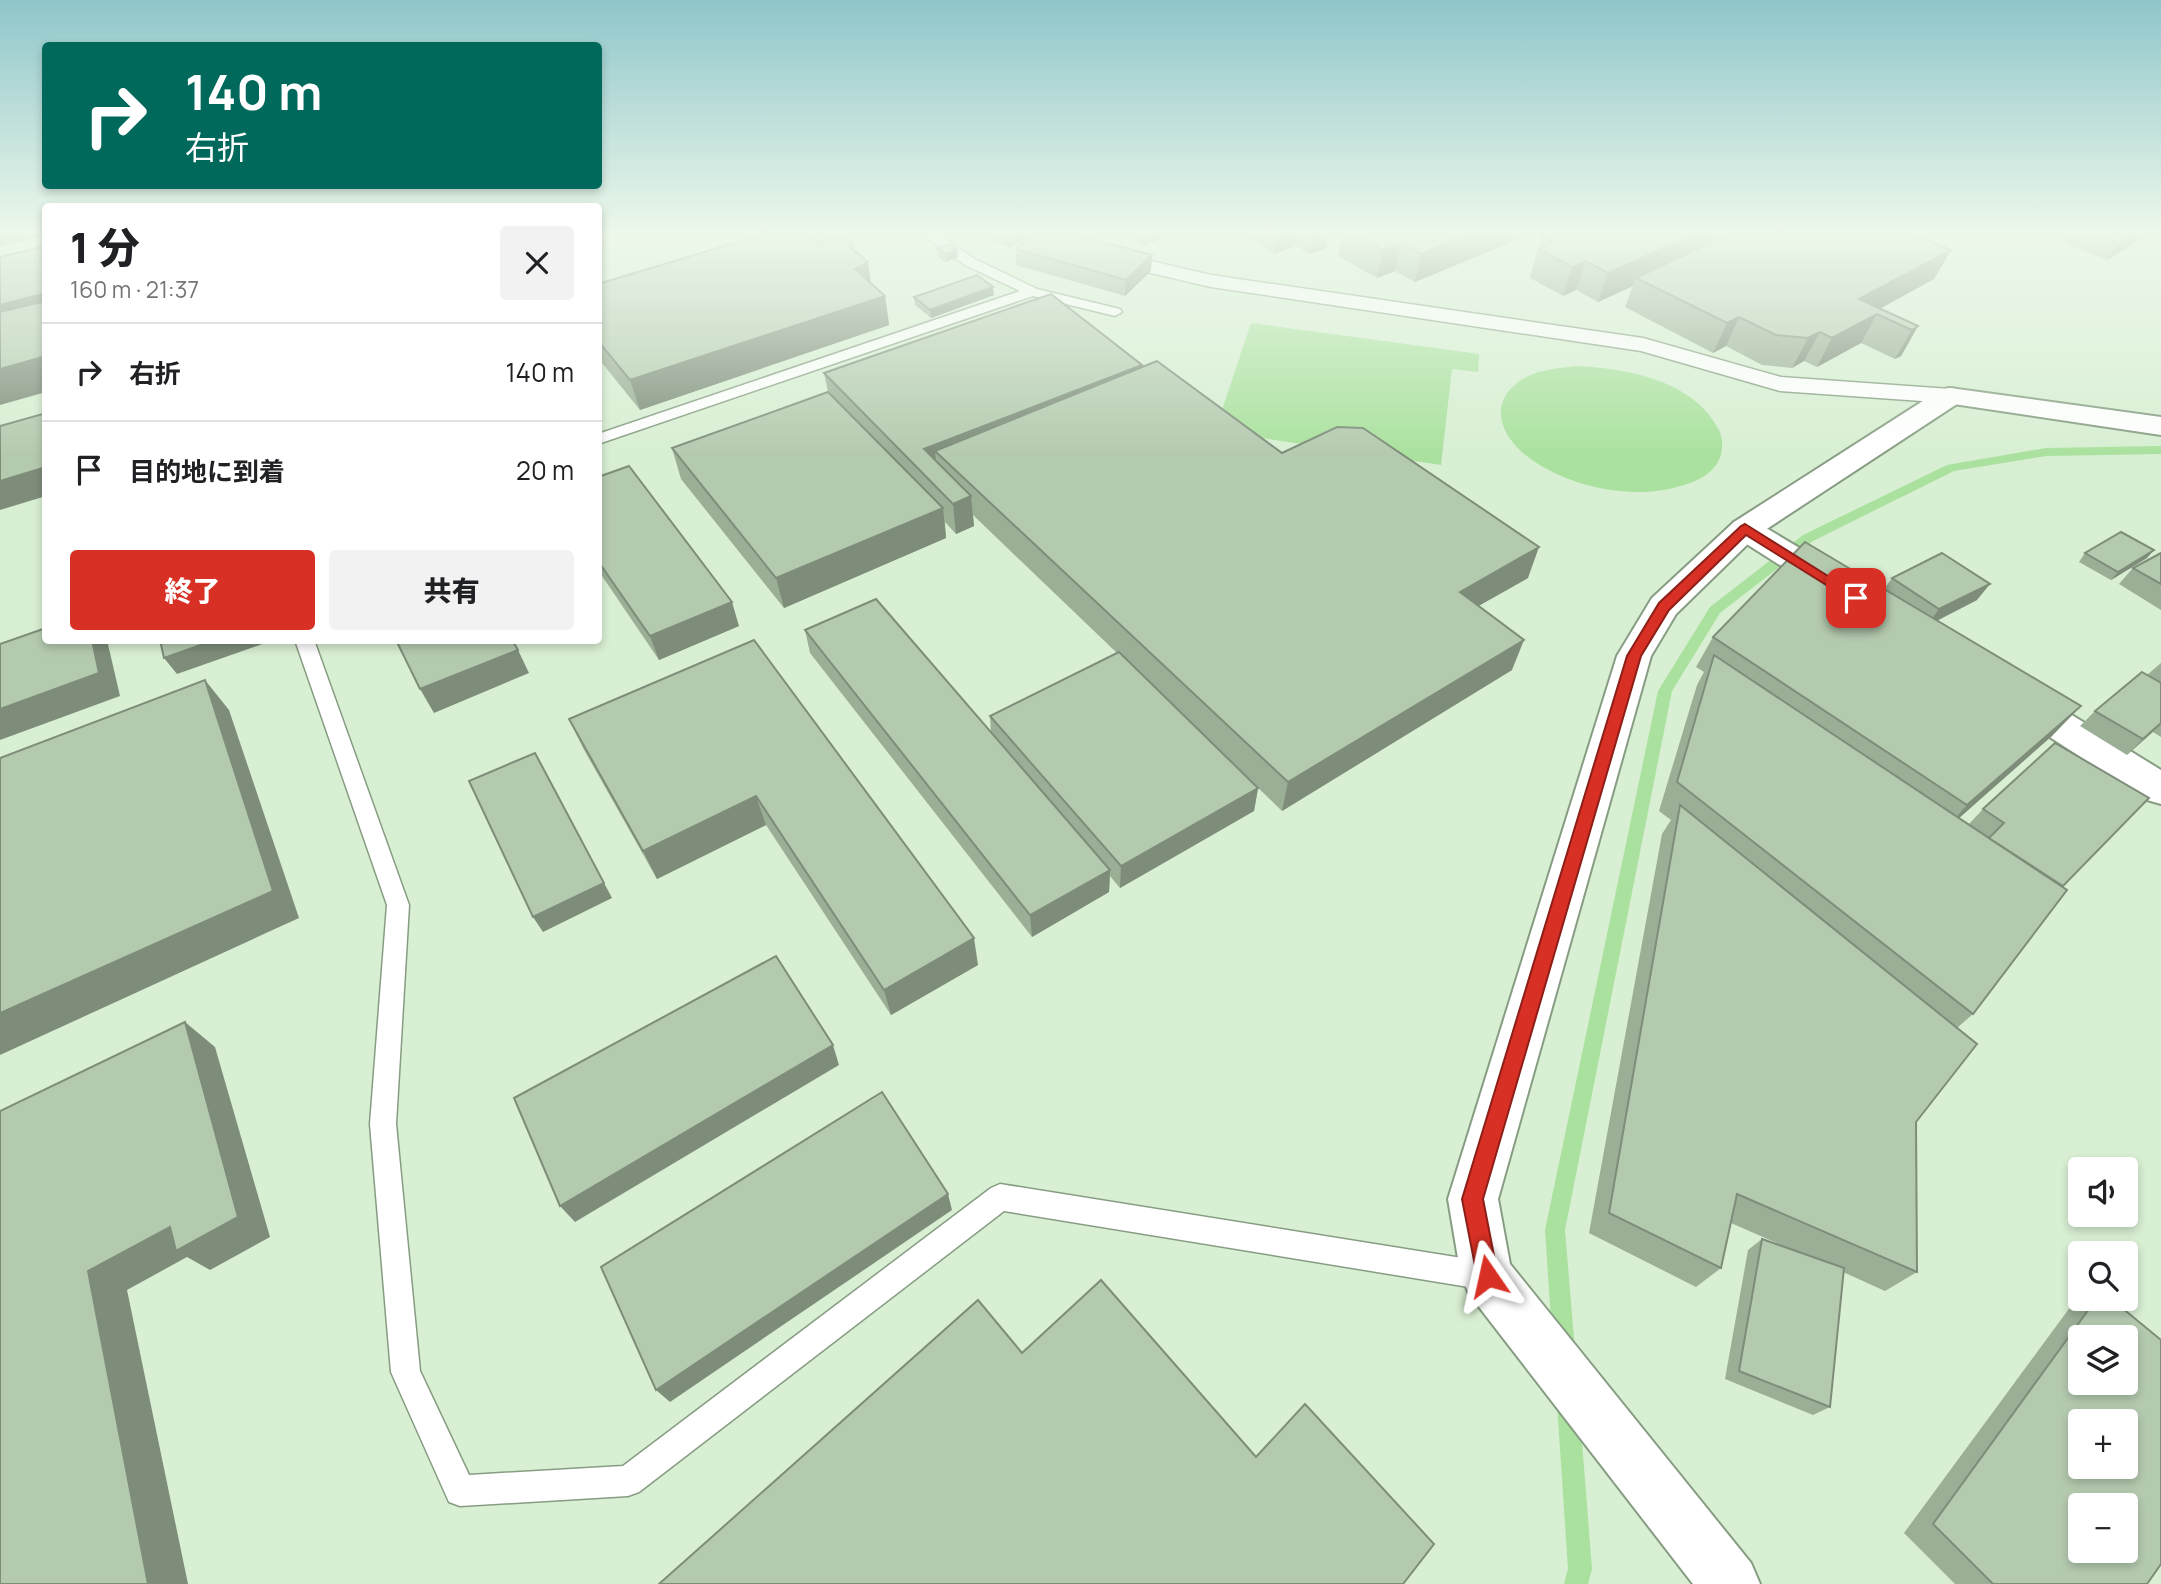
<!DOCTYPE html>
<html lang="ja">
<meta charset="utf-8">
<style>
body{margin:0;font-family:Manrope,"Noto Sans JP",sans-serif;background:#f2f2f2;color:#202124;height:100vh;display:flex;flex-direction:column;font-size:26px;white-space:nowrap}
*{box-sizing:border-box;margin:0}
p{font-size:23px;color:#757577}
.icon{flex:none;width:38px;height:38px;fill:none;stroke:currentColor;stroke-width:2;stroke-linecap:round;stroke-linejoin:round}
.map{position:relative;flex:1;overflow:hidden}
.details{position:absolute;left:42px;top:203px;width:560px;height:441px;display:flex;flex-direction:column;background:#fff;border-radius:7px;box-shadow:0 4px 10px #0003}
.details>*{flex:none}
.banner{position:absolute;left:42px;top:42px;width:560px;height:147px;border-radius:7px;box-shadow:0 4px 10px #0003;background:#00695c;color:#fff;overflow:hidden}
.tools{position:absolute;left:2068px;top:1157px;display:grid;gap:14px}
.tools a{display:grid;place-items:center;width:70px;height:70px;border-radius:7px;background:#fff;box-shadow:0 4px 10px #0003;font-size:35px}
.pin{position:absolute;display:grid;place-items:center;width:60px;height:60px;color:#fff;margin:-30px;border-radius:14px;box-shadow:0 4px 10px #0006}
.me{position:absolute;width:77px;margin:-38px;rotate:349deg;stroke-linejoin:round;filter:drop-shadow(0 0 5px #0008)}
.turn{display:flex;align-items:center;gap:24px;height:147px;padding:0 28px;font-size:32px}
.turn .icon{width:91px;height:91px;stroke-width:2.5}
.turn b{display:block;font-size:49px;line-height:60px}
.round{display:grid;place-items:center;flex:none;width:74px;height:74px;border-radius:7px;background:#f2f2f2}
.summary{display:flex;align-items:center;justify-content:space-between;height:119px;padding:0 28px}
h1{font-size:42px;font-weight:800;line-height:52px}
.action{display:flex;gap:14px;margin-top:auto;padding:14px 28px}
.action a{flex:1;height:80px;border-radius:7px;background:#d93025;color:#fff;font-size:28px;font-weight:800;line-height:80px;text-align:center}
.action a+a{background:#f2f2f2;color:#202124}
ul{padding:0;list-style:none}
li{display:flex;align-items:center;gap:21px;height:98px;padding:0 28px;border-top:2px solid #e0e0e0}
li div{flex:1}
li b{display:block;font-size:26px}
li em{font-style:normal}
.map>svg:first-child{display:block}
</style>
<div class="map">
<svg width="2161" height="1584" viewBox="0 0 2161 1584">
<rect width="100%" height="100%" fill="#d8efd3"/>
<!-- water -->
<g fill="#aae19e">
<path d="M1251,323L1479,354L1478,372L1452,369L1441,465L1215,431Z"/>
<path d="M1575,366C1625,368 1694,380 1719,430C1724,441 1723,456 1716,465C1705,480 1686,485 1669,489C1622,499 1560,484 1523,453C1492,426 1492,391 1533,374C1546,369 1561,368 1575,366Z"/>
</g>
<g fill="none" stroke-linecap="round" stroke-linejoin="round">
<!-- stream -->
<g fill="#aae19e" fill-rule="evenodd">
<path d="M2161,446V454L2046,456L1954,471L1813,541L1720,613L1672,691L1565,1230L1575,1350L1572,1358L1564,1361L1556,1358L1553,1350L1545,1230L1658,691L1710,607L1803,535L1947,465L2046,448Z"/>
<path d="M1568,1393L1576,1396L1579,1404L1592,1569L1588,1584H1564L1568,1569L1557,1404L1560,1396Z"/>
</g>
<defs>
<g id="service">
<path d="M921,234H937L975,259L1037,289L1120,309L1122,312L1115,316L1033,296L598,444V434L1020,291L965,265Z"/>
<path d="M295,640H314L409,905L396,1124L420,1371L469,1475L623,1466L991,1188L1000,1184L1487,1262L1497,1266L1501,1276L1497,1286L1487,1290L1004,1211L639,1492L628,1496L460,1506L449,1502L391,1372L370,1124L387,905Z"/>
</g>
<path id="pedestrian" d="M1033,234H1064L1130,256L1211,275L1643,338L1781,377L1950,389L1958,391L1962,396L1958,401L1950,403L1780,391L1641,351L1211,287L1117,265L1036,238Z"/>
<g id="minor">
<path d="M1950,388L2161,417V435L1940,402L1936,396L1940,390Z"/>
<path d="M1745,519L1756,522L1848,577L1853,585L1848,593L1836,596L1824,593L1734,536L1729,529L1734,522Z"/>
<path d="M2018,686L2031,690L2161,770V804L2147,800L2005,708L2000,699L2005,690Z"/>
</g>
<path id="tertiary" d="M1950,388L1960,390L1964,396L1960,402L1756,536L1676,614L1651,656L1498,1199L1510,1264L1751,1563L1760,1584H1693L1469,1294L1461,1276L1448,1199L1617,656L1652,598L1734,522L1940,390Z"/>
</defs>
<!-- service casing -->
<use href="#service" stroke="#879d83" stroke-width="3"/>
<!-- pedestrian casing -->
<use href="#pedestrian" stroke="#879d83" stroke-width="3"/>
<!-- minor casing -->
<use href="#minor" stroke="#879d83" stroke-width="4"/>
<!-- tertiary casing -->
<use href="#tertiary" stroke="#879d83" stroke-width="4"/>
<!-- service -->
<use href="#service" fill="#fff" fill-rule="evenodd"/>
<!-- pedestrian -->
<use href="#pedestrian" fill="#fff" fill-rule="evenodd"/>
<!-- minor -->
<use href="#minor" fill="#fff" fill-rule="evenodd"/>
<!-- tertiary -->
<use href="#tertiary" fill="#fff" fill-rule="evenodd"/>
</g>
<!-- wall -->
<g fill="#9bae96">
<path d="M977,234H1029L1030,236L1009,248Z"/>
<path d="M1124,234H1172L1144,246Z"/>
<path d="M1242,234H1331L1328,235L1326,248L1310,254L1296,246L1274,254Z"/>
<path d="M1342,234H1531L1415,282L1395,271L1377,278L1338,256Z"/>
<path d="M2069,234H2149L2107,260L2064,243Z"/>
<path d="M1541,237L1716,240L1951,250L1934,279L1879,309L1918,326L1901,356L1895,359L1861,343L1817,367L1804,361L1792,368L1762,365L1726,346L1713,353L1625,307L1633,286L1598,302L1576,290L1563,296L1530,278Z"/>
<path d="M819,242L855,251L868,262L870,283L885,296L889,325L640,410L598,358V284Z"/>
<path d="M937,249L958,257L946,262L938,257Z"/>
<path d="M1016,249L1151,271L1125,296L1016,265Z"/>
<path d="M994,295L931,318L915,305L914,297Z"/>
<path d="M1142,365V367L1282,453L1528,578L1478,606L1512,670L1282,811L1249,779L1258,788L1254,811L1120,888L1110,876L1109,892L1032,937L810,653L805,630L991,733L990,716L1117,653L973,515L974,526L956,534L945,522L946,538L784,608L681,479L672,448L828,392L824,373Z"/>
<path d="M598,477L739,626L659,660L598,570Z"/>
<path d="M2085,553L2147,558L2111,580L2079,562Z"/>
<path d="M2161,553V610L2119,584L2133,568Z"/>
<path d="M1892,578L1977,600L1937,620L2053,735L1959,818L1969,824L1983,809L2055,743L2063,887L1973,1014L1957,1028L1916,1122L1917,1272L1885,1291L1843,1272L1830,1407L1813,1415L1725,1379L1748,1250L1762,1239L1788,1248L1731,1223L1721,1268L1696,1287L1589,1233L1662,834L1671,820L1659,811L1697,685L1704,672L1696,667L1713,637L1884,589Z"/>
<path d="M754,640L978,965L891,1015L766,825L657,879L583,748L569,719Z"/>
<path d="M2161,663V737L2153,732L2127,755L2080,726L2095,711L2147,675Z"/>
<path d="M2087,1298H2110L2147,1584H1955L1904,1533L2071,1306Z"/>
</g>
<!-- shaded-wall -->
<g fill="#7e8d7a">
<path d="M0,234H41L42,236L0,246Z"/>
<path d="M1019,234H1029L1030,236L1009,248L1008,240Z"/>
<path d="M1155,234H1172L1144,246L1145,239Z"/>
<path d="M1277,234H1298L1296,246L1274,254Z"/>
<path d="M1313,234H1331L1328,235L1326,248L1310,254Z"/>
<path d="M1469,234H1531L1415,282L1421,254Z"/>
<path d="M1695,234H1719L1712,250L1636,278L1633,286L1598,302L1608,273Z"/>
<path d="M2134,234H2149L2107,260L2118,244Z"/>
<path d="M853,243L857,267L868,262L872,291L859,298L849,246Z"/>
<path d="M1401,243L1395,271L1377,278L1383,250Z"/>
<path d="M957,250L958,257L946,262L945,254Z"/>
<path d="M1951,250L1934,279L1843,329L1859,299Z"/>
<path d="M1152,255L1151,271L1125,296L1126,280Z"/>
<path d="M1586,261L1576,290L1563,296L1572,267Z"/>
<path d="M993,287L994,295L931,318L930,310Z"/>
<path d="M46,293V327L0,340V305Z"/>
<path d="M885,296L889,325L640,410L630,380Z"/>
<path d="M1877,314L1861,343L1817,367L1832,338Z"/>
<path d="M1739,317L1726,346L1713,353L1727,323Z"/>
<path d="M1918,326L1901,356L1895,359L1912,330Z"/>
<path d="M1820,332L1804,361L1792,368L1808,338Z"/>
<path d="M46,356V392L0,405V369Z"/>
<path d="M1142,365L1141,394L935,451L937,475L927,479L924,449Z"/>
<path d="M46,467V496L0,510V481Z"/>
<path d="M971,496L974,526L956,534L953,504Z"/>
<path d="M943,508L946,538L784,608L776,578Z"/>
<path d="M1539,547L1528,578L1450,622L1460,592Z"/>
<path d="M2154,550L2147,558L2111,580L2118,572Z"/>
<path d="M1990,584L1977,600L1927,626L1939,609Z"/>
<path d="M732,602L739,626L659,660L650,636Z"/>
<path d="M92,640H107L120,696L0,740V709Z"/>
<path d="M215,640H274L177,674L164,658Z"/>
<path d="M1524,640L1512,670L1282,811L1288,782Z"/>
<path d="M518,650L529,673L434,713L420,689Z"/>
<path d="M205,680L229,710L299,918L0,1055V1013Z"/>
<path d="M2081,706L2053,735L1941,834L1967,805Z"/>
<path d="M2161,724L2127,755L2143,739Z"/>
<path d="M544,769L612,898L543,932L533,917Z"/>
<path d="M1258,788L1254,811L1120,888L1121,866Z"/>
<path d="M756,796L766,825L657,879L643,851Z"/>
<path d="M1110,870L1109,892L1032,937L1030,915Z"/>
<path d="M974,938L978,965L891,1015L884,990Z"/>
<path d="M185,1022L215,1047L270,1237L210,1270L187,1257L127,1290L188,1584H148L88,1271Z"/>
<path d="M833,1045L839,1065L575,1222L560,1206Z"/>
<path d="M948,1194L952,1210L670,1402L656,1390Z"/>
</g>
<!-- building -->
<g fill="#b4caaf" stroke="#7e8d7a" stroke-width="2" fill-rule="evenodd">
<path d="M764,234H810L819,242L844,234L853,243L849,246L868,262L855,269L885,296L630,380L598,341V284Z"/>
<path d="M995,234H1019L1008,240Z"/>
<path d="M1034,234H1074L1152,255L1126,280L1016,249Z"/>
<path d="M1138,234H1155L1145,239Z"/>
<path d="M1355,234H1469L1421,254L1401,243L1383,250Z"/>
<path d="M1548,234H1695L1608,273L1586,261L1572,267L1539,249L1553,243L1541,237Z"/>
<path d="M1729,234H1913L1951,250L1859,299L1918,326L1912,330L1877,314L1832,338L1820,332L1808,338L1776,335L1739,317L1727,323L1636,278Z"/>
<path d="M2092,234H2134L2118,244Z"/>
<path d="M949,244L957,250L945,254L937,249Z"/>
<path d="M46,246V293L0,305V257Z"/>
<path d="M977,275L993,287L930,310L914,297Z"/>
<path d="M1051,294L1142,365L924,449L971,496L953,504L824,373Z"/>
<path d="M46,301V356L0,369V312Z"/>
<path d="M1157,361L1282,453L1337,427L1363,428L1539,547L1460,592L1524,640L1288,782L935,451Z"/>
<path d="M828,392L943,508L776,578L672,448Z"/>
<path d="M46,413V467L0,481V426Z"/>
<path d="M629,466L732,602L650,636L598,561V477Z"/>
<path d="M2121,532L2154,550L2118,572L2085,553Z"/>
<path d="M1805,542L2081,706L1967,805L1713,637Z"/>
<path d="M1942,553L1990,584L1939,609L1892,578Z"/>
<path d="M2161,553V584L2133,568Z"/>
<path d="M876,599L1110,870L1030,915L805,630Z"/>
<path d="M46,628V640H92L99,673L0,709V644Z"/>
<path d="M160,640H215L164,658Z"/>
<path d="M396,640H512L518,650L420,689Z"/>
<path d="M754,640L974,938L884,990L756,796L643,851L569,719Z"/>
<path d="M1119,652L1258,788L1121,866L990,716Z"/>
<path d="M1714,655L2067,890L1973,1014L1677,782Z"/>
<path d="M2142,672L2161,683V723L2143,739L2095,711Z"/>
<path d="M205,680L273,891L0,1013V758Z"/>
<path d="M2055,743L2149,798L2063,886L1989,838L2004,823L1983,809Z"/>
<path d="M535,753L604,883L533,917L469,781Z"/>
<path d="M1680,805L1977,1044L1916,1122L1917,1272L1737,1194L1721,1268L1609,1213Z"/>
<path d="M776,956L833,1045L560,1206L514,1098Z"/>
<path d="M185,1022L238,1217L176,1251L170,1227L88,1271L148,1584H0V1111Z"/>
<path d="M882,1092L948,1194L656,1390L601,1267Z"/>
<path d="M1762,1239L1844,1268L1830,1407L1739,1371Z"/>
<path d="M1101,1280L1256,1457L1305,1404L1434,1544L1403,1584H659L978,1300L1022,1353Z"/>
<path d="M2097,1298H2110L2161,1340V1564L2147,1584H1993L1933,1524ZM2081,1337H2126V1382H2081ZM2081,1421H2126V1466H2081ZM2081,1505H2126V1550H2081Z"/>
</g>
<!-- sky -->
<linearGradient id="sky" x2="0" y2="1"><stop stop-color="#8fc6ca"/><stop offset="0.51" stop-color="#edf8eb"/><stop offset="1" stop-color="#edf8eb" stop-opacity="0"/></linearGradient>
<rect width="2161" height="456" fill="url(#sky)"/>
<!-- route -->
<path fill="#d93025" stroke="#8d1f18" stroke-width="2" d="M1745,524L1863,598L1861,601H1852L1746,535L1669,610L1641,656L1483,1199L1498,1276L1495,1284L1488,1287L1480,1284L1477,1276L1462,1199L1627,656L1659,603L1741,526Z"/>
</svg>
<div class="tools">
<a><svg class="icon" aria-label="sound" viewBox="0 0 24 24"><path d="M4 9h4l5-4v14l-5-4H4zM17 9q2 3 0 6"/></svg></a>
<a><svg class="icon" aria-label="search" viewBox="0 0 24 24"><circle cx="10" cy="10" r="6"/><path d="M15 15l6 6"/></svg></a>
<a><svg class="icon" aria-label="layers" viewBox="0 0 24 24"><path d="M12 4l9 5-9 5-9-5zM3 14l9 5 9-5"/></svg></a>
<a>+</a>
<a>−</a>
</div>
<div class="pin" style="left:1856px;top:598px;background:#d93025"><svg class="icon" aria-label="arrive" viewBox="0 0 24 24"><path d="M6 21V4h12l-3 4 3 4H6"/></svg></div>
<svg class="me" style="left:1488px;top:1276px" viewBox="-20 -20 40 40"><path d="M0-17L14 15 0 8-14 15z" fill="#d93025" stroke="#fff" stroke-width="4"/></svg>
<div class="banner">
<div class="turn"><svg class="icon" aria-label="right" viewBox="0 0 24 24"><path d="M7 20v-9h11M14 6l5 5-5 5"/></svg><div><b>140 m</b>右折</div></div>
</div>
<section class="details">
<div class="summary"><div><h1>1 分</h1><p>160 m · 21:37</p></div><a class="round"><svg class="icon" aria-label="close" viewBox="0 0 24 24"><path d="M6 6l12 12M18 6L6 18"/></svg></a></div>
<ul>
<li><svg class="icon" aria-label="right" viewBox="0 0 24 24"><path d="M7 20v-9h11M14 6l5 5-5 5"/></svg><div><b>右折</b></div><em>140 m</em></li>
<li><svg class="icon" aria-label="arrive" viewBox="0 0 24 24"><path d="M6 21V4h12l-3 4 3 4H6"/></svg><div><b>目的地に到着</b></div><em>20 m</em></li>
</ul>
<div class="action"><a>終了</a><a>共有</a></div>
</section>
</div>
